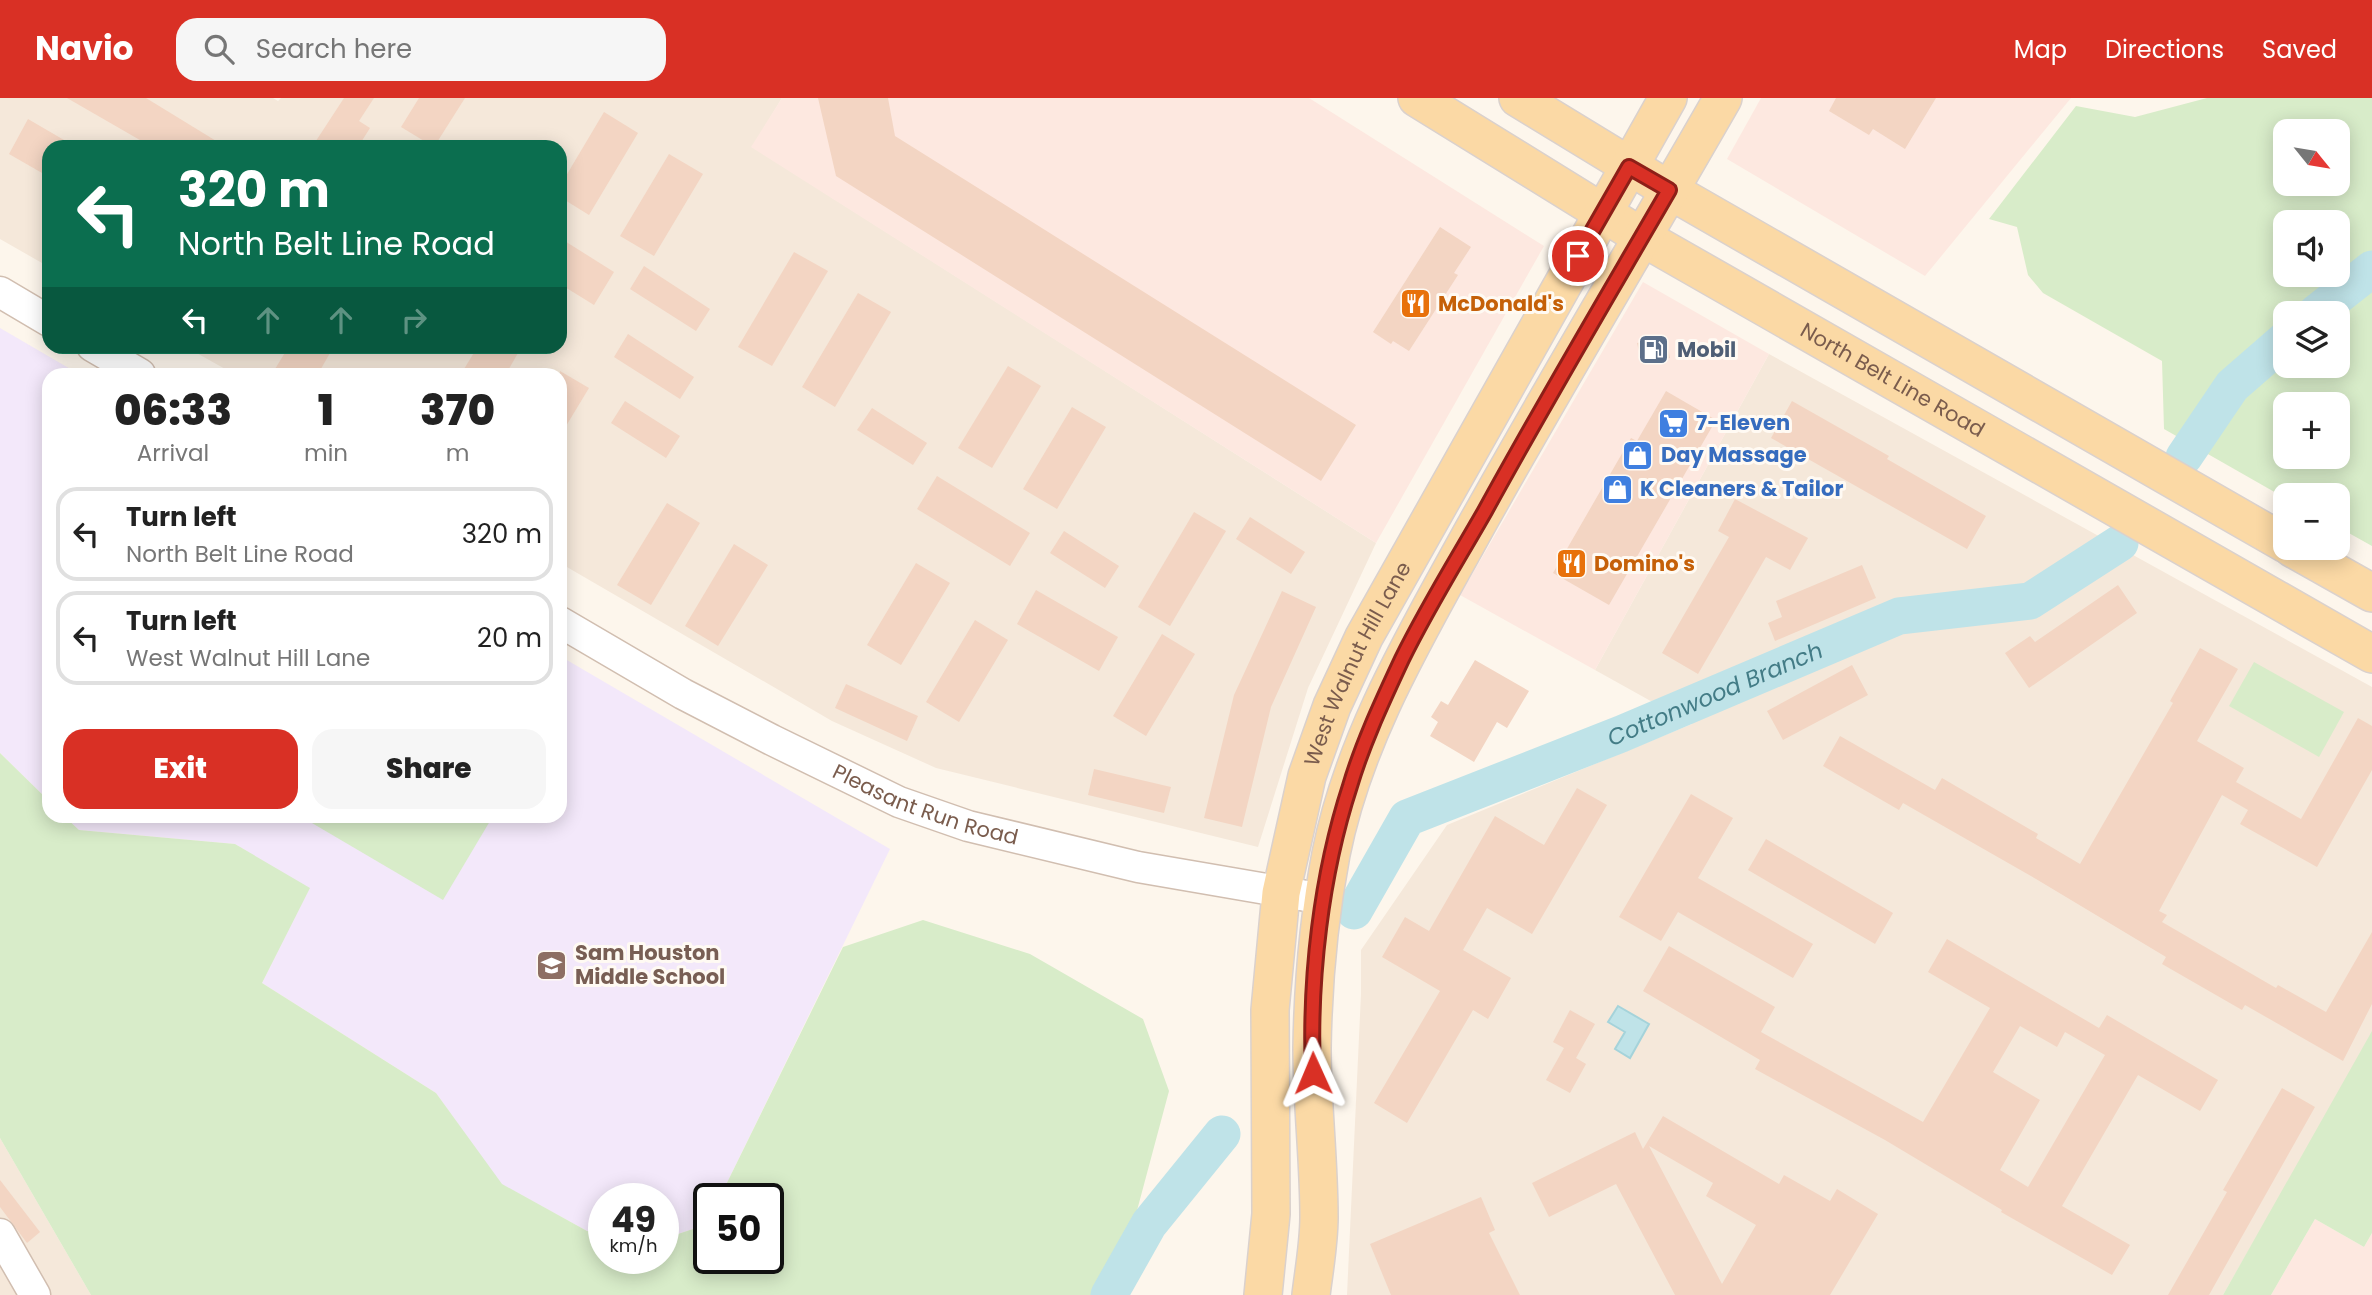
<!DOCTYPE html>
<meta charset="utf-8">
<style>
body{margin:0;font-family:Poppins,sans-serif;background:#f6f6f6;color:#222;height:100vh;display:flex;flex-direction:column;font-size:26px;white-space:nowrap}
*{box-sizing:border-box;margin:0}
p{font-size:23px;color:#767676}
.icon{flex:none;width:38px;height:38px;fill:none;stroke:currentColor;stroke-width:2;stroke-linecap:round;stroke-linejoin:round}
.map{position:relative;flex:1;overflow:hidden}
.side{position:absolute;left:42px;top:270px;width:525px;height:455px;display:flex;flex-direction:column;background:#fff;border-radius:21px;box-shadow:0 4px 18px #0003}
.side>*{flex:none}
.banner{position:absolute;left:42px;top:42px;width:525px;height:214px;border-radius:21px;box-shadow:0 4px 18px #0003;background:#0b6e4f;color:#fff;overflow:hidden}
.needle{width:46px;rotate:120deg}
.fabs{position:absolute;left:2273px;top:21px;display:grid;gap:14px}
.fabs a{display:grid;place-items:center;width:77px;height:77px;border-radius:14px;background:#fff;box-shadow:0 4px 18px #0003;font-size:35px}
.speed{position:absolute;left:588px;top:1085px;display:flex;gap:14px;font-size:35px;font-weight:700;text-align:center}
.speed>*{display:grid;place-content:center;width:91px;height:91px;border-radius:50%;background:#fff;box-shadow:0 4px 18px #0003;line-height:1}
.speed small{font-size:18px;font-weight:400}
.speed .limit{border:4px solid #111;border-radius:10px;background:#fff;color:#111}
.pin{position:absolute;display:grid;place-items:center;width:60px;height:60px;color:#fff;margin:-30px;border:4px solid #fff;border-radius:50%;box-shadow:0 2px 7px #0007}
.me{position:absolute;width:77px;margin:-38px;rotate:359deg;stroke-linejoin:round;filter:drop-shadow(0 0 5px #0008)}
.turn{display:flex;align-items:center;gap:24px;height:147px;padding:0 21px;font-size:32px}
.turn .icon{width:91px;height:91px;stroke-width:2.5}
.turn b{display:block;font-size:49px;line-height:60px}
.lanes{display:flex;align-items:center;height:66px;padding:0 21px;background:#0003;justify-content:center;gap:35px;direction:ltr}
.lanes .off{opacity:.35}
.eta{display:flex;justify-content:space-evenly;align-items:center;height:119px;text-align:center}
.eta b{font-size:42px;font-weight:800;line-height:49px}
.cta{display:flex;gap:14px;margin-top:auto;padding:14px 21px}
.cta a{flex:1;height:80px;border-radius:21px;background:#d93025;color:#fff;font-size:28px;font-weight:800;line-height:80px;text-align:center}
.cta a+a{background:#f6f6f6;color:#222}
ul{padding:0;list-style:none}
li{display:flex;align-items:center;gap:21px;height:94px;margin:0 14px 10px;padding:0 7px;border:4px solid #e0e0e0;border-radius:21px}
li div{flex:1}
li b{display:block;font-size:26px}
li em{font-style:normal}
header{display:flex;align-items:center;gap:42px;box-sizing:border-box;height:98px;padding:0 35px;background:#d93025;color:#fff}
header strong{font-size:33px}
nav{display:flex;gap:38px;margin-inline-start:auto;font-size:24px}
.search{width:490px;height:63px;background:#f6f6f6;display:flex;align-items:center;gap:18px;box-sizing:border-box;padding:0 24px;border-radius:21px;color:#767676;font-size:26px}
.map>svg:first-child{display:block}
</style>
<header>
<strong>Navio</strong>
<div class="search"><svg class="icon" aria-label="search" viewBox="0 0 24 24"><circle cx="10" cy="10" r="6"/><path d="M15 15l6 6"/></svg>Search here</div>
<nav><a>Map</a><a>Directions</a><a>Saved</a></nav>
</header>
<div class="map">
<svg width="2372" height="1197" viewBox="0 0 2372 1197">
<rect width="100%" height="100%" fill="#fdf6ec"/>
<!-- residential -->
<g fill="#f5e8da">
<path d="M0,0H273L278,3L281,0H782L752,49L1376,445L1308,590L1258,749L936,670L832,623L560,465V276H234L186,249L560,248V49H49V169L0,141Z"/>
<path d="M1769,256L2372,589V938L2223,1197H1347L1361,896V852L1447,727L1692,626L1595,572Z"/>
<path d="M0,1040L91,1197H0Z"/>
</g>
<!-- commercial -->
<g fill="#fde8e0">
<path d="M782,0H1309L1544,148L1376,445L751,49Z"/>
<path d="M1761,0H2071L1925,178L1727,61Z"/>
<path d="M1643,184L1769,256L1595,572L1460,497Z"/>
<path d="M2315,1121L2364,1149L2372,1135V1197H2271Z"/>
</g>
<!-- education -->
<g fill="#f3e8fa">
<path d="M0,230L79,276H49V703L0,655Z"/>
<path d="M560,558L890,751L719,1101H709V1121L705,1127L663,1141V1101H604V1136L587,1133L501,1086L436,995L262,885L309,791L235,746L79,732L64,718H560Z"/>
</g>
<!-- green -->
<g fill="#d8ecc9" fill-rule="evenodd">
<path d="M2207,0H2372V448L2338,429V397H2286L2285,400L2164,331L2162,263L2043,195L2028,177L2017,129L1989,121L2076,8L2135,19ZM2286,33H2338V86H2286ZM2286,124H2338V177H2286ZM2286,215H2338V268H2286ZM2286,306H2338V359H2286Z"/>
<path d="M2254,564L2344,614L2319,659L2229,608Z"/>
<path d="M0,655L49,703V718H64L79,732L235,746L310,790L262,885L436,995L502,1086L587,1133L604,1136V1160H663V1141L705,1127L709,1121V1160H768V1101H719L843,849L923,822L1030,856L1143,921L1169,993L1135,1120L1108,1197H91L0,1040Z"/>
<path d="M300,718H493L443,802Z"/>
<path d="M2372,933V1135L2364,1149L2315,1121L2271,1197H2223Z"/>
</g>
<!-- water -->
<path fill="#bfe3e8" stroke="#a5d3da" stroke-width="2" d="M1618,908L1649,926L1630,960L1615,951L1625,934L1608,924Z"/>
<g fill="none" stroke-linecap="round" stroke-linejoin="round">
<!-- river -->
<g stroke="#bfe3e8" stroke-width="37">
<path d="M2316,215L2372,171"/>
<path d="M2184,359L2232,288L2286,241"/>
<path id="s1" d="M1354,813L1407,720L1621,636L1899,518L2030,503L2120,445"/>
<path d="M1109,1197L1149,1126L1222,1036"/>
</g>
</g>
<!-- building -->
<g fill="#f3d5c3" fill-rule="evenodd">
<path d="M67,0H146L226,49H152Z"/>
<path d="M344,0H374L359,23L370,30L358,49H312Z"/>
<path d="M419,0H465L434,49L401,29Z"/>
<path d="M818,0H888L895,38L1356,327L1321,383L836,78Z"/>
<path d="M1836,0H1936L1905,51L1873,31L1869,37L1829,13Z"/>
<path d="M604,14L638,35L589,117L560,99V88Z"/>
<path d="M28,21L76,49H49V79L9,56Z"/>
<path d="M669,56L703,76L654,158L620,138Z"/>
<path d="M1440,129L1471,149L1454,175L1458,177L1409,253L1393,243L1391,246L1373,234Z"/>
<path d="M560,140L614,174L594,207L560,186Z"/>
<path d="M794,154L828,173L772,268L738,249Z"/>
<path d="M644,168L710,211L696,233L630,191Z"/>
<path d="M858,195L891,214L835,309L802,289Z"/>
<path d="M628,236L694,279L680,301L614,259Z"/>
<path d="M1666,239L1670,260L1642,266L1637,245Z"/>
<path d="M289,248H334L318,276H272Z"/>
<path d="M478,248H522L506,276H461Z"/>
<path d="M1008,268L1041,288L992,370L958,350Z"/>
<path d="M560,273L589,290L560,338Z"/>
<path d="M1666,293L1716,322L1609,507L1553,475L1631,340L1637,343Z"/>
<path d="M625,303L680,338L666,360L611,325Z"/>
<path d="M1792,303L1889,358L1887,361L1986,418L1967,451L1771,340Z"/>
<path d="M1072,309L1106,329L1057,411L1023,391Z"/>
<path d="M872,310L927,345L913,367L857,332Z"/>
<path d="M937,378L1030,435L1010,468L917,411Z"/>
<path d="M1735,401L1808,440L1790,472L1766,459L1698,576L1662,555L1729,439L1718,433Z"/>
<path d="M667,405L700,425L651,507L617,487Z"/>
<path d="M1194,414L1226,433L1170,528L1138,509Z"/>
<path d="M1250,419L1305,454L1291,476L1236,441Z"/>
<path d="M1064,433L1119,468L1105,490L1050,455Z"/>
<path d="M734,446L768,467L718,548L685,528Z"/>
<path d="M916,465L950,485L901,567L867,547Z"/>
<path d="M1862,467L1876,500L1775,543L1768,525L1782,519L1776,503Z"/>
<path d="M2118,487L2137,515L2029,590L2005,555L2030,538L2035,544Z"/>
<path d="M1036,492L1118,539L1099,573L1017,526Z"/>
<path d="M1282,493L1316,509L1271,609L1242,729L1204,720L1234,597Z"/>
<path d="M975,522L1008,542L959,624L926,604Z"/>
<path d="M1162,536L1195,556L1146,638L1113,618Z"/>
<path d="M2200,550L2238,571L2197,643L2244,670L2236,684L2301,721L2358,620L2372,628V672L2317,769L2240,726L2248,712L2222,697L2159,813L2167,817L2162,824L2276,890L2278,887L2326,914L2372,834V906L2343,963L2245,907L2242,912L2162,866L2166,859L2036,781L1903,705L1899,712L1823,668L1840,638L1935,692L1942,680L2038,736L2036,740L2080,766L2173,605L2170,603Z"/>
<path d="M1475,562L1529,593L1507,630L1497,624L1474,664L1430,638L1438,624L1431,619L1441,603L1448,607Z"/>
<path d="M1852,567L1868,597L1783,642L1767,613Z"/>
<path d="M846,586L918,618L907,643L835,610Z"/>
<path d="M1094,671L1171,689L1164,715L1088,697Z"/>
<path d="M1577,690L1607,707L1532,836L1487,810L1463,852L1511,880L1488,921L1473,912L1407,1025L1374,1005L1440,893L1382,859L1405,819L1429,833L1495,718L1544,747Z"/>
<path d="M1691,696L1733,720L1698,780L1813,846L1793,880L1678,814L1661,843L1619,819Z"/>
<path d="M1766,741L1893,815L1875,846L1748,772Z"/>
<path d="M1947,841L2099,930L2107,917L2218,982L2200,1013L2138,977L2062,1108L2130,1147L2112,1177L2001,1114L2002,1112L1885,1042L1755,971L1760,962L1643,893L1669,848L1775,909L1761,934L1923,1024L1990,910L1928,874ZM2020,928L2057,949L2065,934L2105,957L2028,1089L2000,1072L2040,1002L1993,974Z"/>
<path d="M1570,912L1595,926L1576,960L1586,966L1570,995L1546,982L1564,950L1553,944Z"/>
<path d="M2282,990L2315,1009L2209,1197H2168L2227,1094L2223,1092Z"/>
<path d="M1663,1018L1779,1086L1784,1077L1830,1103L1837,1091L1878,1116L1830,1197H1675L1616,1086L1549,1119L1532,1085L1635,1034L1643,1051ZM1649,1048L1713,1085L1706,1098L1756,1127L1722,1186Z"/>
<path d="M0,1082L40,1134L27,1145L0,1109Z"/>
<path d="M1481,1099L1495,1132L1489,1135L1520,1197H1391L1370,1146Z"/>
</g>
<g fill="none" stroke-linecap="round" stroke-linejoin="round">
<defs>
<g id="minor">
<path d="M0,194L49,223"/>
<path d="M92,248L140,276"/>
<path id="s2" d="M560,524L683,596L772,642L899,704L968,728L1138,769L1324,801"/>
<path d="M0,1136L35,1197"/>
</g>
<g id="major">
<path id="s3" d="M1417,0L1642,139L2372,556"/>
<path d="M1518,0L1669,92L2286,446"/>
<path d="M2292,450L2372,495"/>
<path id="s4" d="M1263,1197L1271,1116L1270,912L1281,795L1307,678L1332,608L1364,539L1668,0"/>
<path d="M1311,1197C1314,1172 1319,1145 1319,1119C1319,1063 1312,1006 1312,950C1313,886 1319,819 1331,756C1354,640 1416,537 1472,435C1553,289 1640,145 1723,0"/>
</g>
</defs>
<!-- minor casing -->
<use href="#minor" stroke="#d1beb0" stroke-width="33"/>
<!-- major casing -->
<use href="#major" stroke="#dad1cd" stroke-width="40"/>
<!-- minor -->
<use href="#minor" stroke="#fff" stroke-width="30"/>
<!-- major -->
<use href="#major" stroke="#fbd9a5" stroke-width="37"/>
</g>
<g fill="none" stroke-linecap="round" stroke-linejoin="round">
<defs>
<path id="route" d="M1313,975C1309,881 1321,777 1350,688C1363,644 1383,602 1402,561C1427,510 1457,462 1485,413C1544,305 1607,199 1669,92L1629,69L1578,158"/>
</defs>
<!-- route casing -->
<use href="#route" stroke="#8d1f18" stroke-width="18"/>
<!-- route -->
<use href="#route" stroke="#d93025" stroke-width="12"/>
</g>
<!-- icons -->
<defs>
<symbol id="restaurant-square" viewBox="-11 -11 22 22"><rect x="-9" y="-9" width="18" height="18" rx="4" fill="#e8710a" stroke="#fffaf3"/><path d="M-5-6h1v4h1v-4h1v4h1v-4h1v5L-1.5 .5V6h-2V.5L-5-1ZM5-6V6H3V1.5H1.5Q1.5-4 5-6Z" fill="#fff"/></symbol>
<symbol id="fuel-square" viewBox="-11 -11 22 22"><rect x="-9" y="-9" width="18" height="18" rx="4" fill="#5c6f8a" stroke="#fffaf3"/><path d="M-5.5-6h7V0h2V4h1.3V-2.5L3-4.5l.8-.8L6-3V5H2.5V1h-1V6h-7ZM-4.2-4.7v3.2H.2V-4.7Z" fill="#fff"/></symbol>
<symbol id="supermarket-square" viewBox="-11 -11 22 22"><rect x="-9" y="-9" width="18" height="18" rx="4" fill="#3f7fe0" stroke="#fffaf3"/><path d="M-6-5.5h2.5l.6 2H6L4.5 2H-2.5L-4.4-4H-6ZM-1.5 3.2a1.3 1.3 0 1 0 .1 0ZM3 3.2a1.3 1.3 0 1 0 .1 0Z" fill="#fff"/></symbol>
<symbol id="shop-square" viewBox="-11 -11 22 22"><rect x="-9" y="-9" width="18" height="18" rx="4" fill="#3f7fe0" stroke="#fffaf3"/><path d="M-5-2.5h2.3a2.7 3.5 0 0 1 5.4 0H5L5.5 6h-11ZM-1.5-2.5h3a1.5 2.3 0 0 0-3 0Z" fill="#fff"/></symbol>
<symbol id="school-square" viewBox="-11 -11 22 22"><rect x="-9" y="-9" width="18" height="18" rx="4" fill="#8d6e63" stroke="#fffaf3"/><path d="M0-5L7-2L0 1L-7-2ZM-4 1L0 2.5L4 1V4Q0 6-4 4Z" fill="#fff"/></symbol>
</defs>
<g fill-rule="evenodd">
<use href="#restaurant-square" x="1398" y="188" width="35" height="35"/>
<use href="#fuel-square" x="1636" y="234" width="35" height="35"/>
<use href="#supermarket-square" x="1656" y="308" width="35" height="35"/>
<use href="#shop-square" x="1620" y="340" width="35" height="35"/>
<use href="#shop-square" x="1600" y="374" width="35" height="35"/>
<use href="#restaurant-square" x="1554" y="448" width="35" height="35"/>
<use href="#school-square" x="534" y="850" width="35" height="35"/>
</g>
<g text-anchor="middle" stroke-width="6" stroke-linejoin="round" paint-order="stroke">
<!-- food labels -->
<g font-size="21" font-weight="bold" fill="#c56008" stroke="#fffaf3" text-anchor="start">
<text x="1438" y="213">McDonald's</text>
<text x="1594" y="473">Domino's</text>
</g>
<!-- service labels -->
<g font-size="21" font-weight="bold" fill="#4e5e75" stroke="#fffaf3" text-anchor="start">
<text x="1677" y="259">Mobil</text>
</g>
<!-- street labels -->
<g font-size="21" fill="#7a5c4d" stroke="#fffaf3">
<text dy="7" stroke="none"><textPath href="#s3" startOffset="553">North Belt Line Road</textPath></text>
<text dy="7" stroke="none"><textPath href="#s4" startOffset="646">West Walnut Hill Lane</textPath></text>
<text dy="7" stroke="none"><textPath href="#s2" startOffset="410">Pleasant Run Road</textPath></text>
</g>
<!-- shop labels -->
<g font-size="21" font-weight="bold" fill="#366cbe" stroke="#fffaf3" text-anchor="start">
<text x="1696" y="332">7-Eleven</text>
<text x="1661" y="364">Day Massage</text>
<text x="1640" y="398">K Cleaners &amp; Tailor</text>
</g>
<!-- education labels -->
<g font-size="21" font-weight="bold" fill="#785e54" stroke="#fffaf3" text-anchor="start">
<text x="575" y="862">Sam Houston<tspan x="575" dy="24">Middle School</tspan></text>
</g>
<!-- water labels -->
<g font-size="23" font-style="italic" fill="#437c86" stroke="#fffaf3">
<text dy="8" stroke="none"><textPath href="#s1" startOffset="439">Cottonwood Branch</textPath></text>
</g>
</g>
</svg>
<div class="fabs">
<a><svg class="needle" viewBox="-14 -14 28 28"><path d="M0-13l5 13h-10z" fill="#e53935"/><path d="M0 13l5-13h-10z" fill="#767676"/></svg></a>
<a><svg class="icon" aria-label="sound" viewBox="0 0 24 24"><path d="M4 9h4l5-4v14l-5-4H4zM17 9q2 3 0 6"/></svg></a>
<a><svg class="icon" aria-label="layers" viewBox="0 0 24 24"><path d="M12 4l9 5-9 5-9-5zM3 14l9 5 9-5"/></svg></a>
<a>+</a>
<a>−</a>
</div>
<div class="speed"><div>49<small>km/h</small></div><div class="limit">50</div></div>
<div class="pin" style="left:1578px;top:158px;background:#d93025"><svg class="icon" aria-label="arrive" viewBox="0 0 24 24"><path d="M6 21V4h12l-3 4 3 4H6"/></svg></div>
<svg class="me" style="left:1313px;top:975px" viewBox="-20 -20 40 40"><path d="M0-17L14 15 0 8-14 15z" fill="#d93025" stroke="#fff" stroke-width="4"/></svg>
<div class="banner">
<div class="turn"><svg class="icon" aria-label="left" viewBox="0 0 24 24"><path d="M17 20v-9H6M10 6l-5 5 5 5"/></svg><div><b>320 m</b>North Belt Line Road</div></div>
<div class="lanes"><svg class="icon" aria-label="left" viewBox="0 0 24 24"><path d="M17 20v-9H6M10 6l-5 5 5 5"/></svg><svg class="icon off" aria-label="ahead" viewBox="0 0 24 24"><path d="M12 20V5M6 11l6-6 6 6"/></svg><svg class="icon off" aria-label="ahead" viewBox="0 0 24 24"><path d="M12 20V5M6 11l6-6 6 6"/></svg><svg class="icon off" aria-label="right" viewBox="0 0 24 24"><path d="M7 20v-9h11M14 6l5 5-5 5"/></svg></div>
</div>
<section class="side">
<div class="eta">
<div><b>06:33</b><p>Arrival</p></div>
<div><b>1</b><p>min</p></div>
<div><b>370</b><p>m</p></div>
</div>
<ul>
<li><svg class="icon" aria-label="left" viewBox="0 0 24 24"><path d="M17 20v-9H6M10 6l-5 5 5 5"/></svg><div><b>Turn left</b><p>North Belt Line Road</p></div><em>320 m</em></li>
<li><svg class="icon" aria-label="left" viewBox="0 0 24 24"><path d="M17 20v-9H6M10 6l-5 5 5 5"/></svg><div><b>Turn left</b><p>West Walnut Hill Lane</p></div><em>20 m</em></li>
</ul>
<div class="cta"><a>Exit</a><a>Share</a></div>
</section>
</div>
